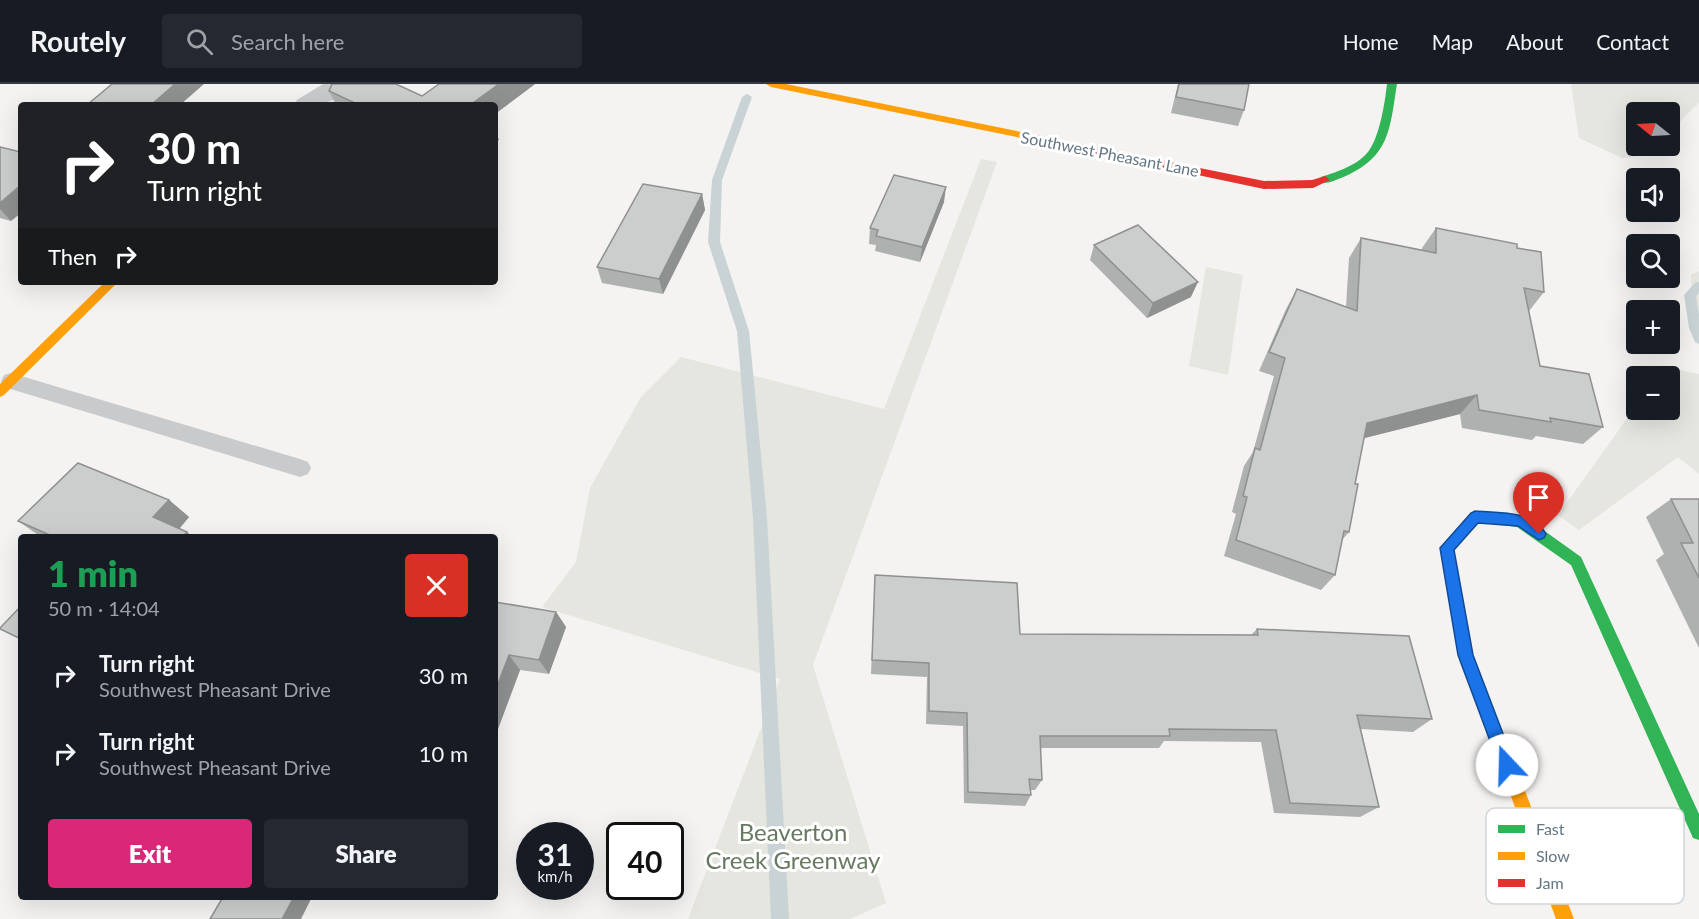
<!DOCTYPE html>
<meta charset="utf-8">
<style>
body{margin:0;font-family:Lato,sans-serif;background:#242831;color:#f1f3f6;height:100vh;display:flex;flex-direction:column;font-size:22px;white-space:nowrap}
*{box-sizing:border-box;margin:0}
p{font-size:20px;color:#9ea1a6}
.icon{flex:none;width:33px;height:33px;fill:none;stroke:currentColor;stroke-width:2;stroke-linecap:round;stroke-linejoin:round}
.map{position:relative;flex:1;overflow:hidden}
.side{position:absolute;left:18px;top:450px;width:480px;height:366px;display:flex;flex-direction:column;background:#171b24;border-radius:6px;box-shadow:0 6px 24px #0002}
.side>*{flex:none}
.top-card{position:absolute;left:18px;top:18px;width:480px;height:183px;border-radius:6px;box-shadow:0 6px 24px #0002;background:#202124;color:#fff;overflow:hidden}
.needle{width:39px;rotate:288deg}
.fabs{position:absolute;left:1626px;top:18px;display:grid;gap:12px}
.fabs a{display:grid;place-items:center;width:54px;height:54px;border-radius:6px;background:#171b24;box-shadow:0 6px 24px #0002;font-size:30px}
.speed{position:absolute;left:516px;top:738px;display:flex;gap:12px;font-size:30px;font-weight:700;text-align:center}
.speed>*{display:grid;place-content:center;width:78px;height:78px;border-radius:50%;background:#171b24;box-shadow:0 6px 24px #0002;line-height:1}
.speed small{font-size:15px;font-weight:400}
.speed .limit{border:3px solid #111;border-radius:9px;background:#fff;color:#111}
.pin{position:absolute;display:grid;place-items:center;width:51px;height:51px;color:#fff;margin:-62px -26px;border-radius:50% 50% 50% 0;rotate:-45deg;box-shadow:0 0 6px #0007}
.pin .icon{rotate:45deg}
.me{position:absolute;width:66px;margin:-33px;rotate:339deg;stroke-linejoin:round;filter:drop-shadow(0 0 4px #0008)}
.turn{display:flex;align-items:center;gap:21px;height:126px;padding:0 30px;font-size:27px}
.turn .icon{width:78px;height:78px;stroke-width:2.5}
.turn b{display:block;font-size:42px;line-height:51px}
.then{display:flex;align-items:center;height:57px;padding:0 30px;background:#0003;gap:12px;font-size:22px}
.round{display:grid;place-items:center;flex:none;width:63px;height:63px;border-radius:6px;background:#242831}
.overview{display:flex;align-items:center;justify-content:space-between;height:102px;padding:0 30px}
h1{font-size:36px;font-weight:800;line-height:45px;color:#1e9e55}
.cta{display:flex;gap:12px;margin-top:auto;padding:12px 30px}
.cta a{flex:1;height:69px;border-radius:6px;background:#db2777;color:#fff;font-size:24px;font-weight:800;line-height:69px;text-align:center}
.cta a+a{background:#242831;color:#f1f3f6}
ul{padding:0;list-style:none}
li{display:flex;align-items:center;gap:18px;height:78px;padding:0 30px}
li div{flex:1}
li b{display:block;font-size:22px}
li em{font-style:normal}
header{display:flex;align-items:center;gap:36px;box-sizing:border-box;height:84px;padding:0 30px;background:#171b24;border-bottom:2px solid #363941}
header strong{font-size:28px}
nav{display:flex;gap:33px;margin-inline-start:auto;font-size:21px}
.search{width:420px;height:54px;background:#242831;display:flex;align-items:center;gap:15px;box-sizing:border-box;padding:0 21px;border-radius:6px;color:#9ea1a6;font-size:22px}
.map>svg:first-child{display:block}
</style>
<header>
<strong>Routely</strong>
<div class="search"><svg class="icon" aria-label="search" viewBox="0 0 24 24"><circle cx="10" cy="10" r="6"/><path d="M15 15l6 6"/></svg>Search here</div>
<nav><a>Home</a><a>Map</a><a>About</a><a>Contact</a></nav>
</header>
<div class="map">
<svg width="1699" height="835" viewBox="0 0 1699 835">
<rect width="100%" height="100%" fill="#f4f3f1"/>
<!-- green -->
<g fill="#e4e6df">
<path d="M1571,0H1699V19L1683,34L1670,55V28H1636V62H1665L1660,69L1622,74L1579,54Z"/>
<path d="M981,75L997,78L813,581L886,819L850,835H688L780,595L542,523L576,478L590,404L641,313L681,273L884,325Z"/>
<path d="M1206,183L1243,191L1228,291L1189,282Z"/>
<path d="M1699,187V257L1693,236L1691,191Z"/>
<path d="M1665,283L1699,290V390L1678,373L1579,446L1558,431L1636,322V326H1670V292H1657Z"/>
</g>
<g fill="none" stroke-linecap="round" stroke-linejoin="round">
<!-- stream -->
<g fill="#c9d2d4" fill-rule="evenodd">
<path d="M747,10L752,13L722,96L720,158L749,247L767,434L789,835H771L753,434L737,247L708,158L712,96L742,13Z"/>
<path d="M1699,198V209L1696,212L1699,231V260L1695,258L1689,244L1684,211L1695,199Z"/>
</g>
<!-- lane -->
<path fill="#c9cacb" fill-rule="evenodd" d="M11,289L300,375L308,378L311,384L308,390L300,393L4,303L1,297L4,291Z"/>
<!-- street -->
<path fill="#c9cacb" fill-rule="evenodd" d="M323,0H352C338,21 316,21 294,21L297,16Z"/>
<!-- fast -->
<g fill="#30b455" fill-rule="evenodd">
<path d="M1387,0H1397L1396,6C1390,46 1388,72 1348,91C1340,94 1330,100 1321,99V93C1337,88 1361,80 1370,65C1380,50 1385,18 1387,0Z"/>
<path d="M1478,427L1525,433L1581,473L1699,730V756L1693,754L1571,481L1517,443L1473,437L1471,433L1473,429Z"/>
</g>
<!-- slow -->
<g fill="#ff9f0a" fill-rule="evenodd">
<path d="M766,0H786L1036,51L1041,54L1036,57L771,3Z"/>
<path d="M105,198H118L4,311L0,313V300Z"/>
<path d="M1475,427L1483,429L1485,433L1483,437L1478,439L1454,466L1473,571L1574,835H1556L1459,571L1440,464L1470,429Z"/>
</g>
<!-- jam -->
<path fill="#e5322d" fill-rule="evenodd" d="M1036,51L1264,97L1312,96L1325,92L1330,96L1313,104L1264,105L1032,56V52Z"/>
</g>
<!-- wall -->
<g fill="#afb0b0">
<path d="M439,0H535L495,30V21H336L329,7L422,12Z"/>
<path d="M1178,0H1249L1244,26L1238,42L1171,29Z"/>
<path d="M0,63L11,137L0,134Z"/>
<path d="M702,110L705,126L663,210L602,199L597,183Z"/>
<path d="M944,118L920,178L875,167L876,161L869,160L870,144Z"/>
<path d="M1436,144L1517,164L1544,208L1529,227L1540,282L1603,343L1583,360L1536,352L1532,356L1462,344L1460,330L1364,354L1355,400L1349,448L1342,456L1335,491L1321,506L1224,472L1236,430L1232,428L1244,382L1253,368L1274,292L1259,287L1286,225L1297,205L1346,223L1349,174L1361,154L1422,166V164Z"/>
<path d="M1094,161L1191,213L1147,234L1090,176Z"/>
<path d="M1671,415H1699V564L1656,476L1664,470L1646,433Z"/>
<path d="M169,416L189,433L179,445L193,453H41L18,437Z"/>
<path d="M875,491L1020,550L1251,551L1257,545L1432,635L1413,648L1361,645L1379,723L1360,733L1274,729L1261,658L1164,657L1159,664H1040L1042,696L1035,706H1031V711L1025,722L964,719L963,642L926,640L927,593L871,590Z"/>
<path d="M495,518L556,528L566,543L549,590L520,586L495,653Z"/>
</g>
<!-- shaded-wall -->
<g fill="#8f9090">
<path d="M175,0H204L180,21H151Z"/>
<path d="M499,0H535L495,30V21H470Z"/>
<path d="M495,45L499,56L495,58Z"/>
<path d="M21,101V129L11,137L0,125V119Z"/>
<path d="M946,103L944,118L920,178L922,163Z"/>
<path d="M702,110L705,126L663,210L659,195Z"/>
<path d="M1198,198L1191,213L1147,234L1153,219Z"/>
<path d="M1477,311L1460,330L1353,357L1367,339Z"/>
<path d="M169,416L189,433L174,451L153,433Z"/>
<path d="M187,448L193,453H182Z"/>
<path d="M556,528L566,543L549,590L539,576Z"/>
<path d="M509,571L520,586L495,653V608Z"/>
<path d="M294,813H312L301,835H282Z"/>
</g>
<!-- building -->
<g fill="#cccdcd" stroke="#8f9090" stroke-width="1.5">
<path d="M112,0H175L151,21H87Z"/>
<path d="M332,0H396L422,12L439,0H499L470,21H359L329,7Z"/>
<path d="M1179,0H1249L1244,26L1176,13Z"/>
<path d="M0,63L21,68V101L0,119Z"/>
<path d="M894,91L946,103L922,163L876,152L878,146L870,144Z"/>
<path d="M643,100L702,110L659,195L597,183Z"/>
<path d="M1138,141L1198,198L1153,219L1094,161Z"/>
<path d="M1436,144L1517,160V164L1541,168L1544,208L1524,204L1540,282L1589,290L1603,343L1550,334L1551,338L1479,326L1477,311L1367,339L1355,400H1358L1349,448L1344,447L1335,491L1236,456L1247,413L1243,412L1255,364L1260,366L1285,274L1269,268L1297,205L1357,227L1361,154L1436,169Z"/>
<path d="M78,379L169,416L153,433L187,448L182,453H54L18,437Z"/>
<path d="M1671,415H1699V494L1681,459H1693Z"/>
<path d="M875,491L1017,499L1020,550L1258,551L1257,545L1409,552L1432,635L1357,631L1379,723L1290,719L1276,646L1169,645L1170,652H1040L1042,696L1029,695L1031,711L968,708L967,629L929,627V579L872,576Z"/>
<path d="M495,518L556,528L539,576L509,571L495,608Z"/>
<path d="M21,522V555L0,545V544Z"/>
<path d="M223,813H294L282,835H210Z"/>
</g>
<!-- route -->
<path fill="#1a73e8" stroke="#114b97" stroke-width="1.5" d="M1475,427C1498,429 1534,426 1546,450L1544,454L1539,456L1518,442L1478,439L1454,466L1473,571L1515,681L1512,687L1507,689L1501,687L1499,681L1458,571L1440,464L1471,429Z"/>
<g text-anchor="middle" stroke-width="6" stroke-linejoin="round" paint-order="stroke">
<!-- far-street labels -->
<g font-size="16" fill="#637682" stroke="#fff">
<text transform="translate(1110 70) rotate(11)" y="6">Southwest Pheasant Lane</text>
</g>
<!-- near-park labels -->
<g font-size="24" fill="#687962" stroke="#fff">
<text x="793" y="757">Beaverton<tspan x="793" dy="28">Creek Greenway</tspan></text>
</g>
</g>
<!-- legend -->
<rect x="1486" y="724" width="198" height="96" rx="9" fill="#fff" stroke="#d0d6da" stroke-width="1.5"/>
<rect x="1498" y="741" width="27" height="8" fill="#30b455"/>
<rect x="1498" y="768" width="27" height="8" fill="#ff9f0a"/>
<rect x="1498" y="795" width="27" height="8" fill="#e5322d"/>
<g font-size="16" fill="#637682">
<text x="1536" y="751">Fast</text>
<text x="1536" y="778">Slow</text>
<text x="1536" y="805">Jam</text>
</g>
</svg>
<div class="fabs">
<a><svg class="needle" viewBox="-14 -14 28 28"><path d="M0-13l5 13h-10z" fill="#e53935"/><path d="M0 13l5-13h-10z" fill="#9ea1a6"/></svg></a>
<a><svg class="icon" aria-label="sound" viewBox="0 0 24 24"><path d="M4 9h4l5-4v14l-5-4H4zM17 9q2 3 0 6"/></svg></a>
<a><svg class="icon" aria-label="search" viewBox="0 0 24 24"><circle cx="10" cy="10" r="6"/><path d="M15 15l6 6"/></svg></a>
<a>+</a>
<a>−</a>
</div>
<div class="speed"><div>31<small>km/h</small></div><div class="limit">40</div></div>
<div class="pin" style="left:1539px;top:450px;background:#d93025"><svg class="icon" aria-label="arrive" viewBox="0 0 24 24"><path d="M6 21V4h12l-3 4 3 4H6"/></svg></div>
<svg class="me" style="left:1507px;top:681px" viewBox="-20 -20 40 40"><circle r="19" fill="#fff"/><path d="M0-13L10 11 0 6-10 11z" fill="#1a73e8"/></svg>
<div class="top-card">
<div class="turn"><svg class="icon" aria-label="right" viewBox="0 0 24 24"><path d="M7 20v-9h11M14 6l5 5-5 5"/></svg><div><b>30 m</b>Turn right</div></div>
<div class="then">Then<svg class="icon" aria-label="right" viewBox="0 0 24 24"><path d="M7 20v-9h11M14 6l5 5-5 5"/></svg></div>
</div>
<section class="side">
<div class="overview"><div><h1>1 min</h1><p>50 m · 14:04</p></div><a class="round" style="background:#d93025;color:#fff"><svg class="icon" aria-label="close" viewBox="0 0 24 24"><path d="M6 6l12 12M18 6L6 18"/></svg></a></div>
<ul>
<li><svg class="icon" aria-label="right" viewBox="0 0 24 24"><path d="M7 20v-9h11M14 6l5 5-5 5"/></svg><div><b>Turn right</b><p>Southwest Pheasant Drive</p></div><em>30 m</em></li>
<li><svg class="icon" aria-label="right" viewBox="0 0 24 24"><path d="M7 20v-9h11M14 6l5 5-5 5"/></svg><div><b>Turn right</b><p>Southwest Pheasant Drive</p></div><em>10 m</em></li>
</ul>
<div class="cta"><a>Exit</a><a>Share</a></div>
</section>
</div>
